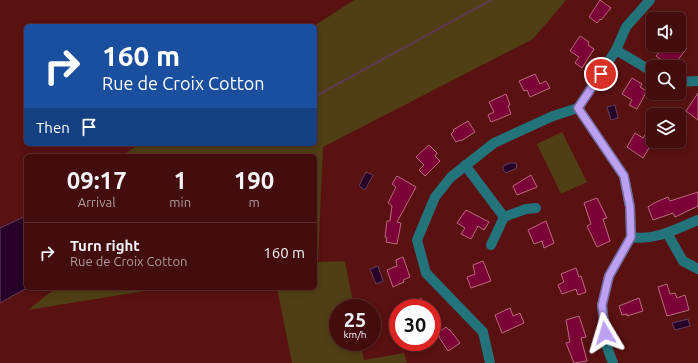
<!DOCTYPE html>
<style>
body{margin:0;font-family:Ubuntu,sans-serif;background:#4a1617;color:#f1f3f6;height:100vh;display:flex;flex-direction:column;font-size:15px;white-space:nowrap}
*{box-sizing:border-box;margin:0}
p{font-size:13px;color:#af9c9e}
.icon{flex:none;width:22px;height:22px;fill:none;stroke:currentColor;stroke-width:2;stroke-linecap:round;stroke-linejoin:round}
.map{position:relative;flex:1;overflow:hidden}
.sheet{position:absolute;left:24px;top:154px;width:293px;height:136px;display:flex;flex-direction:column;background:#430d0e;border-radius:6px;box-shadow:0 2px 6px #0003,0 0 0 1px #5b2d2e}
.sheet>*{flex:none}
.top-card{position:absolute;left:24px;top:24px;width:293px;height:122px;border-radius:6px;box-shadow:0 2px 6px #0003,0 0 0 1px #5b2d2e;background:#1a4fa0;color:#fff;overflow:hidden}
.fabs{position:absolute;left:646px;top:12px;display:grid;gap:8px}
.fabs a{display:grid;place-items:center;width:40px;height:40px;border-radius:6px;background:#430d0e;box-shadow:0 2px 6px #0003,0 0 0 1px #5b2d2e;font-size:20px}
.speed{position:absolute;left:329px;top:299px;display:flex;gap:8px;font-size:20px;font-weight:700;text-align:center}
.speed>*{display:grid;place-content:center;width:52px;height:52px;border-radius:50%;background:#430d0e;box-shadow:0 2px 6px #0003,0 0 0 1px #5b2d2e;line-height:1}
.speed small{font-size:10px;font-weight:400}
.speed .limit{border:6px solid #d22;background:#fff;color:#111}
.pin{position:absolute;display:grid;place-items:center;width:34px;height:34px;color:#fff;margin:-17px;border:2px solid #fff;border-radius:50%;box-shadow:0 1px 4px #0007}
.me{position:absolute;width:44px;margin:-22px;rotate:353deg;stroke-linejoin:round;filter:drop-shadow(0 0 3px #0008)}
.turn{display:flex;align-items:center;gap:14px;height:84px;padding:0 12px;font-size:18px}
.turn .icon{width:52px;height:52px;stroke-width:2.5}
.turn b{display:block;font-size:28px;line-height:34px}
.then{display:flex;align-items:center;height:38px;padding:0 12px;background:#0003;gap:8px;font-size:15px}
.eta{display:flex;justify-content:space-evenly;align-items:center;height:68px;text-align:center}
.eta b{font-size:24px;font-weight:700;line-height:28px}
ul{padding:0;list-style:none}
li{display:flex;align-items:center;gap:12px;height:60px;padding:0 12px;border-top:1px solid #5b2d2e}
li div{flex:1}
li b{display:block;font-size:15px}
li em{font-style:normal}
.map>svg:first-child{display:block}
</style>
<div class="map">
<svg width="698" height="363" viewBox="0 0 698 363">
<rect width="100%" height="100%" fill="#591112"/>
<!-- green -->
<g fill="#503e14">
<path d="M354,0H566L533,39L323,147L318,262L345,261L354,308H338V342H360L364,360L404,353L407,363H292L277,288H315V156H122L139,144H315L314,26Z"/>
<path d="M562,132L587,182L561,194L537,144Z"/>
<path d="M56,288H163L28,310Z"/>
</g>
<!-- water -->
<g fill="#260029" stroke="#66405c">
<path d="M490,0H492L315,97V96Z"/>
<path d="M615,105L618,118L611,120L607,107Z"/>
<path d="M510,163H516L517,168L506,173L503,170V166Z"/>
<path d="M366,172L373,175L365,190L359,186Z"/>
<path d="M26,216L27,288L0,303V228Z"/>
<path d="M378,266L383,281L376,284L370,269Z"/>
<path d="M688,319L690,326L675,330L672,323Z"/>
</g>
<!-- building -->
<g fill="#7b0136" stroke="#bb6b7e">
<path d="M600,0L611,8L601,20L600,19L597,23L589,17Z"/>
<path d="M580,36L589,42L588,45L594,49L582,68L575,63L579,57L570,51Z"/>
<path d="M665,45H672L676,48L679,45H682L687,48L674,65L668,60L666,63L656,56Z"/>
<path d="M535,74L540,84L546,81L550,88L530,97L527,90L524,91L519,81Z"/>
<path d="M632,78L642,84L640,87L647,91L637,109L629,105L632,100L622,94Z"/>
<path d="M698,93V120L686,111Z"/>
<path d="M506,94L510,105L508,106L511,114L491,122L488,115L494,112L489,102Z"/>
<path d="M468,121L475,132L461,141L460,140L456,142L451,134L454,131L453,130Z"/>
<path d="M647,132L653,136V141L643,158L627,147L635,133L643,138Z"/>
<path d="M429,145L437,153L435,156L440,161L425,176L419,170L424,165L416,157Z"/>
<path d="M531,175L537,187L517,195L513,186Z"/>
<path d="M397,176L416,187L397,222L401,223L397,244L386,242L387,238L385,237L387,221H390L392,206L388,203L396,187L392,184Z"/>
<path d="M698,192V206L675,217L673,213L653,220L648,207L654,203L668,197L670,201Z"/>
<path d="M597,198L607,218L603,219L610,241L597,247L587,226L591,224L584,203Z"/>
<path d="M466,210L489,222L484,230L478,226L471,239L461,234L465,228L457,223Z"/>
<path d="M546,221L554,243L544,248L542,241L534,244L528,230Z"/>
<path d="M403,257L410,277L403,280L404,282L393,287L387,270L397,266L396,260Z"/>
<path d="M483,261L491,281L471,288L467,277L475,274L473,265Z"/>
<path d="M576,268L579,277L581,276L586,292L578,295L576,289L562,294L558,285L564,282L561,274Z"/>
<path d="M667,284L670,294L675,293L677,298L685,295L689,310L667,316L658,287Z"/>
<path d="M421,298L428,308H408Z"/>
<path d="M639,298L643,311L627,316V314L622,315L619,306Z"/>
<path d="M510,308L513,316L520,313L524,323L502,333L495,315Z"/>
<path d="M579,316L586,337L581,338L587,361L574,363L566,343L570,342L566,320Z"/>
<path d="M446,327L449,330H450L460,343L448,351L439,337L440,336L438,333Z"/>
</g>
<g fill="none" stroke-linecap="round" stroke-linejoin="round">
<!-- minor -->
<g stroke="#23737b" stroke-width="10">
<path d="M616,50L653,72"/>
<path d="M679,82L698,81"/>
<path d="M578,108L624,176L630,207L631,237L609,276L602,305L607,347L613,363"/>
<path d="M465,165L504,217L491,245"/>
<path d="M504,217L526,209L536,208"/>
<path d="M667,233L683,261L698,269"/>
<path d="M631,237C655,241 676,229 698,220"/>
<path d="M490,363L483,332L426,273L417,240L435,197L451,177L494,143L553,116L578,108L616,50L626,27L650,0"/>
</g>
</g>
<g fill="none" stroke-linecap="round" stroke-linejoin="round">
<defs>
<path id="route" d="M601,74L578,108L624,176L630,207L631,237L609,276L602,305L605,333"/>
</defs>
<!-- route casing -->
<use href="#route" stroke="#7a689d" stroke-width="10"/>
<!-- route -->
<use href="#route" stroke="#bca0f2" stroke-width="7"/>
</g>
</svg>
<div class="fabs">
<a><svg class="icon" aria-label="sound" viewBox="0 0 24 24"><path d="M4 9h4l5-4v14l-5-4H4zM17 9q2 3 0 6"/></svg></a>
<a><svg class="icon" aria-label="search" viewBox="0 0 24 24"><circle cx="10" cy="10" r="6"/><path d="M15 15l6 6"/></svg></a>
<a><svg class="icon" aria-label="layers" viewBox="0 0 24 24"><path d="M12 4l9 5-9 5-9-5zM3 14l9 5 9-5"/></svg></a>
</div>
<div class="speed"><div>25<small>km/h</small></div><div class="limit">30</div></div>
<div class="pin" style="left:601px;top:74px;background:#d93025"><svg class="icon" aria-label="arrive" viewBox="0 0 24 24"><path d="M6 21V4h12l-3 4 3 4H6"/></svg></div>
<svg class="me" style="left:605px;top:333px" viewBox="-20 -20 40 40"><path d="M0-17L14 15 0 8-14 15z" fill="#bca0f2" stroke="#fff" stroke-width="4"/></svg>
<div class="top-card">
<div class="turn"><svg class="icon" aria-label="right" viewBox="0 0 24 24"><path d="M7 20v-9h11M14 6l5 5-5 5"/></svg><div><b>160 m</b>Rue de Croix Cotton</div></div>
<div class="then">Then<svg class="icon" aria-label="arrive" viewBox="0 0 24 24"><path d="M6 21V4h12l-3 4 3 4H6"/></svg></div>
</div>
<section class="sheet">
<div class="eta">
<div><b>09:17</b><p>Arrival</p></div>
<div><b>1</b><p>min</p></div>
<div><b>190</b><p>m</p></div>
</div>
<ul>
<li><svg class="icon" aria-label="right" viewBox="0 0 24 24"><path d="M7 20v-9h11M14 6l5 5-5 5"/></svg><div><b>Turn right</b><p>Rue de Croix Cotton</p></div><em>160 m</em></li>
</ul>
</section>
</div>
